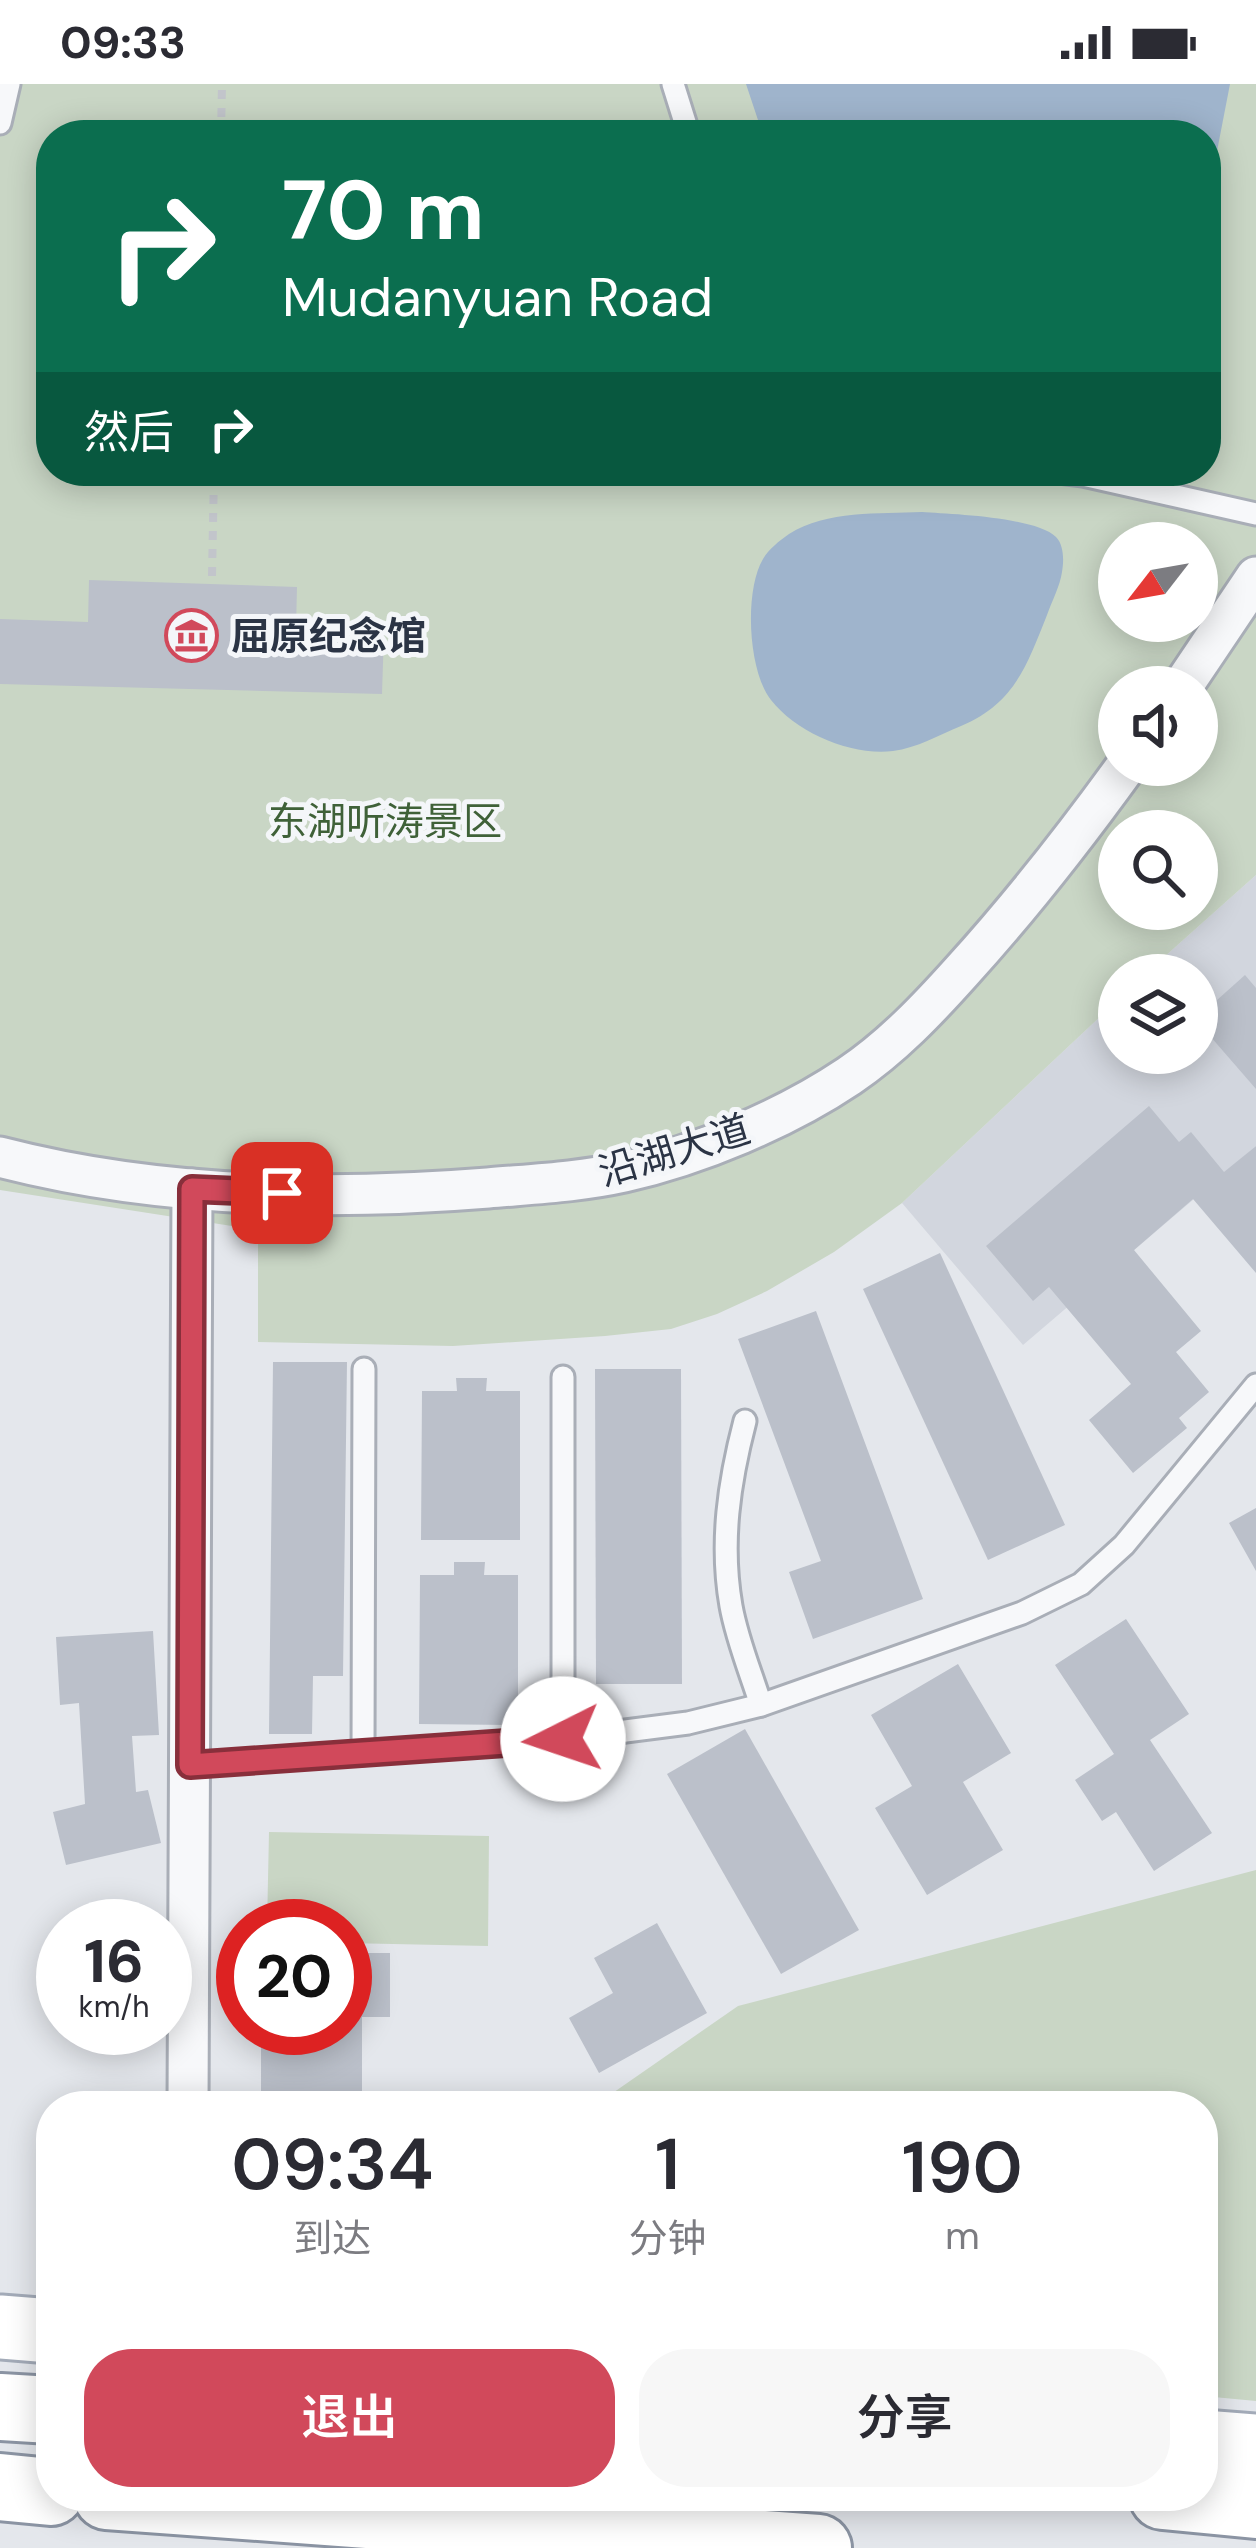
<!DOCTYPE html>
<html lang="zh">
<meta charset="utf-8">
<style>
body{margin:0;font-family:"DM Sans","Noto Sans SC",sans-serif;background:#f7f7f7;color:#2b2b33;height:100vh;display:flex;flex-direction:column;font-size:45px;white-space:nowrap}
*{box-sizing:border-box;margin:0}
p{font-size:39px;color:#7c7c81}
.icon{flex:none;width:66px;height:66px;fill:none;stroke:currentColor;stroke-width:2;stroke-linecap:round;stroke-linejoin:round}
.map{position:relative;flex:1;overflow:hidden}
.details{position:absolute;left:36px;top:2007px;width:1182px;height:420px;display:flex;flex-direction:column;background:#fff;border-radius:48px;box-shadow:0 6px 30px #0003}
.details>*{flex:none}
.top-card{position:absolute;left:36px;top:36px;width:1185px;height:366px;border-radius:48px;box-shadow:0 6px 30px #0003;background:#0b6e4f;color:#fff;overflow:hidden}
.needle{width:78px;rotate:239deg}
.buttons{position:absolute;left:1098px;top:438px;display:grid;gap:24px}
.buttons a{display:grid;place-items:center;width:120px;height:120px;border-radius:50%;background:#fff;box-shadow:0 6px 30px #0003;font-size:60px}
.speed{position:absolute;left:36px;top:1815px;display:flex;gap:24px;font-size:60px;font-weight:700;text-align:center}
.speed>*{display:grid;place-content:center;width:156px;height:156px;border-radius:50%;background:#fff;box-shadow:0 6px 30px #0003;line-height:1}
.speed small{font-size:30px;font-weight:400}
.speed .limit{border:18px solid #d22;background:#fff;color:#111}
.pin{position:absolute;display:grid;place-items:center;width:102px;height:102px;color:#fff;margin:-51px;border-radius:24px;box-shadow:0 6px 18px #0006}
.me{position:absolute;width:132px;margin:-66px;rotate:266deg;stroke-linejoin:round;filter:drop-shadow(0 0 9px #0008)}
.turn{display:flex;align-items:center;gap:42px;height:252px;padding:0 48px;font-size:54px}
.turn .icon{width:156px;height:156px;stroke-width:2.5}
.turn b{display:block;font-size:84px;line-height:102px}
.then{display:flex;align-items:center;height:114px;padding:0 48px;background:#0003;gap:24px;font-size:45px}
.eta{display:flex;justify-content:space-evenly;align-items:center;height:204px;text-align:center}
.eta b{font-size:72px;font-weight:600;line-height:84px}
.primary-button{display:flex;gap:24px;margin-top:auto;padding:24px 48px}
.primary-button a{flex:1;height:138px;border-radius:48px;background:#d1495b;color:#fff;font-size:48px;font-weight:600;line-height:138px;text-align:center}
.primary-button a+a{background:#f7f7f7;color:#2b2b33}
.status{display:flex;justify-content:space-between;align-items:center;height:84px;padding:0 60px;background:#fff;direction:ltr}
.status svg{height:33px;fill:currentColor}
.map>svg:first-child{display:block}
</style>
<div class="status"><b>09:33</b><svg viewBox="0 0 49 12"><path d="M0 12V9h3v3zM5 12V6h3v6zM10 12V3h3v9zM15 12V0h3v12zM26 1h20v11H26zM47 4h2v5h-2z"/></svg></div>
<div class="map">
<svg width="1256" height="2464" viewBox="0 0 1256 2464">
<rect width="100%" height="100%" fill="#e4e7ec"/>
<!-- built -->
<path fill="#d2d6de" d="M1256,791V1062L1023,1261L902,1119L1119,915V969H1197V891H1144Z"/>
<!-- green -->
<g fill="#c9d6c5" fill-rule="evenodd">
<path d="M0,0H1256V791L1144,891H1119V915L902,1119L834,1168L767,1207L717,1230L671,1245L605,1252L453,1262L258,1258V1146L0,1106ZM51,51H1206V387H51ZM1119,459H1197V537H1119ZM1119,603H1197V681H1119ZM1119,747H1197V825H1119Z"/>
<path d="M269,1748L489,1752L488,1862L345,1859V1842H267Z"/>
<path d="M1256,1786V2317L1203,2312V2022H594L738,1922Z"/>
</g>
<!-- water -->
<g fill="#9fb4cc">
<path d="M746,0H1230L1206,124V51H763Z"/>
<path d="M922,428C951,430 1036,433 1056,453C1064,461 1064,477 1062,488C1060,502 1052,517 1047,531C1027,581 1015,619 961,642C939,651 917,664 893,667C851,672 797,649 771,616C748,587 744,507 763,475C769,465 779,457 789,450C827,426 879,430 922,428Z"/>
</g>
<!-- building -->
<g fill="#bbc0ca">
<path d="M89,496L297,503L296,545L384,548L382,610L0,600V535L88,538Z"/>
<path d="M1245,891L1256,904V1005L1197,937V934Z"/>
<path d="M1149,1022L1179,1058L1191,1048L1224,1088L1256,1062V1189L1193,1115L1134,1166L1201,1247L1176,1268L1209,1308L1179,1334L1187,1344L1133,1389L1089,1336L1131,1300L1049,1203L1033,1217L986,1162Z"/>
<path d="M940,1169L1065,1441L988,1476L863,1205Z"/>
<path d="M816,1227L923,1515L813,1555L789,1488L821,1477L738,1255Z"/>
<path d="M273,1278H347L343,1592H313L312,1650H269Z"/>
<path d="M595,1285H681L682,1600H596Z"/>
<path d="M456,1294H487L486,1307H520V1456H421L422,1307H457Z"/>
<path d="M1256,1424V1487L1229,1439Z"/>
<path d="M454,1478H485L484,1491H518V1641L419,1640L420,1491H454Z"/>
<path d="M1126,1535L1189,1630L1150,1656L1212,1749L1154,1787L1116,1728L1102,1737L1075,1696L1114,1670L1055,1581Z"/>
<path d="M153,1547L159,1651L132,1652L136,1708L148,1706L161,1759L66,1781L53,1728L85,1720L79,1619L60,1621L56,1553Z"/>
<path d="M958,1580L1011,1669L963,1698L1003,1766L927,1811L875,1724L912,1702L871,1631Z"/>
<path d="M745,1645L859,1846L781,1890L667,1690Z"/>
<path d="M657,1839L707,1929L599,1989L569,1934L613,1909L594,1874Z"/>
<path d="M345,1869H390V1933H362V2022H261V1944H345Z"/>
</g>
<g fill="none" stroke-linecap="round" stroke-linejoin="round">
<defs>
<g id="service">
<path d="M673,0L689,51"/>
<path d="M0,39L9,0"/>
<path d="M1051,387L1083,391L1256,430"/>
<path d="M745,1337C729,1398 720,1459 731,1522C737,1556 751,1589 761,1621"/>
<path d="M563,1655V1293"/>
<path d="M363,1670L364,1285"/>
<path d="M190,1681L563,1655L688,1639L761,1621L1022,1529L1081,1500L1124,1461L1256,1301"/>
</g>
<g id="minor">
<path d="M1182,603L1256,493"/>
<path d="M0,1073C158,1114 326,1117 488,1104C533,1100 579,1098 624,1088C699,1071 785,1035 849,992C892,963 928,925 962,887C1021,822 1075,753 1127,681"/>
<path d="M188,2022L192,1105"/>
</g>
<g id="primary">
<path d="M0,2243L51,2247"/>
<path d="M1203,2358L1256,2362"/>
</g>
<g id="trunk">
<path d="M0,2323L51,2326"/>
<path d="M0,2403L51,2408"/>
<path d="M107,2412L818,2464"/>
<path d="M1163,2412L1256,2421"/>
</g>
</defs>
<!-- service casing -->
<use href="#service" stroke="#a9aeb7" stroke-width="27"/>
<!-- minor casing -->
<use href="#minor" stroke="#a9aeb7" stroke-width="45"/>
<!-- primary casing -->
<use href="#primary" stroke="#a3abb8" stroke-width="69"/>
<!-- trunk casing -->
<use href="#trunk" stroke="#8b94a3" stroke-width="72"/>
<!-- path -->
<g stroke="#c2c5cb" stroke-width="8" stroke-dasharray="9 9" stroke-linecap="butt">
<path d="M221,51L222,0"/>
<path d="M212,492L214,387"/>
</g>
<!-- service -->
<use href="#service" stroke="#f7f8fa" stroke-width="21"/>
<!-- minor -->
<use href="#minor" stroke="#f7f8fa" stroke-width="39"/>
<!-- primary -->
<use href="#primary" stroke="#fff" stroke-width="63"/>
<!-- trunk -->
<use href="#trunk" stroke="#fff" stroke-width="66"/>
</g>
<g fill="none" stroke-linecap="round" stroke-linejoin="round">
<defs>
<path id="route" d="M282,1109L192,1105L190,1681L563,1655"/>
</defs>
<!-- route casing -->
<use href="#route" stroke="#882f3b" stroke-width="30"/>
<!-- route -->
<use href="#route" stroke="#d1495b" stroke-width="21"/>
</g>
<!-- icons -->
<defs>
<symbol id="museum-ring" viewBox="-11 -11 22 22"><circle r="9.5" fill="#f4f6f9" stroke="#d1495b" stroke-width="1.5"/><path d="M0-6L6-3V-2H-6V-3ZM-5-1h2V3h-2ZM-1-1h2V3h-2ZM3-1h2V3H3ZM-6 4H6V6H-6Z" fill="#d1495b"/></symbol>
</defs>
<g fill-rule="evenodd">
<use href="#museum-ring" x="162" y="522" width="59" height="59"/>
</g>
<g text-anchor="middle" stroke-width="10" stroke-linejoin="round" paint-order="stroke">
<!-- poi labels -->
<g font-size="39" font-weight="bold" fill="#2b3445" stroke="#f4f6f9" text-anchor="start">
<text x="231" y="566">屈原纪念馆</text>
</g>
<!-- park labels -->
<g font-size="39" fill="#3f6138" stroke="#f4f6f9">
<text x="385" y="751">东湖听涛景区</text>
</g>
<!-- street labels -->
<g font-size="39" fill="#2b3445" stroke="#f4f6f9">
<text transform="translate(674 1066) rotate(-17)" y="14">沿湖大道</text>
</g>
</g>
</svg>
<div class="buttons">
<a><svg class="needle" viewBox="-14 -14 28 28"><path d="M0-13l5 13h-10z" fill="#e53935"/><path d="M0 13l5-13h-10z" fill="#7c7c81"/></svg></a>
<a><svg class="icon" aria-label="sound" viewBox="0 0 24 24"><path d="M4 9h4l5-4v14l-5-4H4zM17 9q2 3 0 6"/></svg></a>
<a><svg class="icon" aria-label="search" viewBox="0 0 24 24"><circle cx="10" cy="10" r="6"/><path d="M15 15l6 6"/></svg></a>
<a><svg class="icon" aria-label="layers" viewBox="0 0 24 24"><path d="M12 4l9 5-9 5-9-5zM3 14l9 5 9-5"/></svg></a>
</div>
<div class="speed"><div>16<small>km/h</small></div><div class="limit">20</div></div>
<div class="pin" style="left:282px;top:1109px;background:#d93025"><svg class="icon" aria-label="arrive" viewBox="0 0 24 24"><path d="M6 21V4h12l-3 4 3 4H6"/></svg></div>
<svg class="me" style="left:563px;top:1655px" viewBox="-20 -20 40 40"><circle r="19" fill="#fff"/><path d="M0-13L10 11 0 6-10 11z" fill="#d1495b"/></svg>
<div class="top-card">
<div class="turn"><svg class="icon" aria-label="right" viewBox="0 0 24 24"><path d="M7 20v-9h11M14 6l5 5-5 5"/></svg><div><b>70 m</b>Mudanyuan Road</div></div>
<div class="then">然后<svg class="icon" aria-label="right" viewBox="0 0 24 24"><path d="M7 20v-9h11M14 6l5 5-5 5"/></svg></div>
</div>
<section class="details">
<div class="eta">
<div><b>09:34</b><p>到达</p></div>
<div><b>1</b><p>分钟</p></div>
<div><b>190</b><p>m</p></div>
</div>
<div class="primary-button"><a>退出</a><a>分享</a></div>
</section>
</div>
